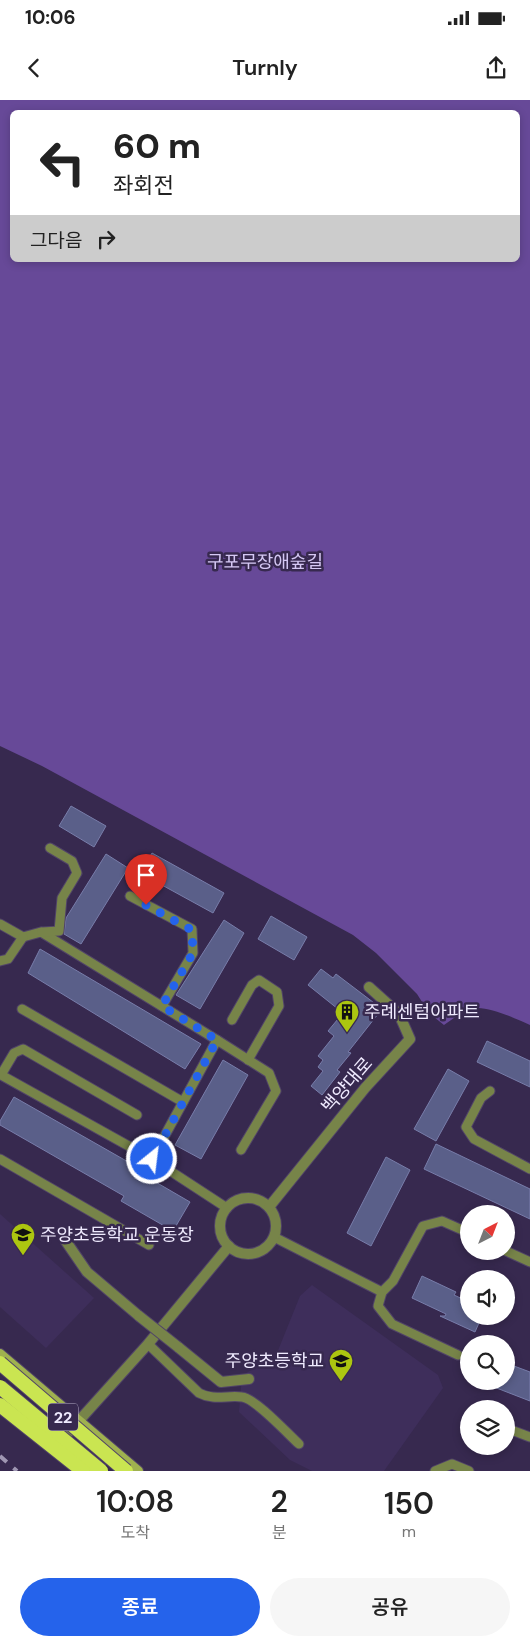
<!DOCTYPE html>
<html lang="ko">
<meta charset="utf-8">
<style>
body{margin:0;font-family:"DM Sans","Noto Sans KR",sans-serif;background:#f6f6f6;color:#222;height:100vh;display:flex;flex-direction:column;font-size:19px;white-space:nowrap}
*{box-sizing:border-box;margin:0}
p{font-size:16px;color:#767676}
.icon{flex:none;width:28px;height:28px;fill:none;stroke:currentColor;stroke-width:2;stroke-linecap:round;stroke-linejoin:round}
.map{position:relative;height:1371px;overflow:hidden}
.details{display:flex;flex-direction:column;background:#fff;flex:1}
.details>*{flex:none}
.banner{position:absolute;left:10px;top:10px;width:510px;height:152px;border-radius:8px;box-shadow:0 2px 8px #0003;background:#fff;color:#222;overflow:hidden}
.needle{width:32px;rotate:42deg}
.controls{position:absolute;left:460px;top:1105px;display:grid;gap:10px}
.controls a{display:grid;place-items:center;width:55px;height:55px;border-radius:50%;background:#fff;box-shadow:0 2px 8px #0003;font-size:25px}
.pin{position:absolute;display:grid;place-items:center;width:42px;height:42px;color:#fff;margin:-51px -21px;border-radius:50% 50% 50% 0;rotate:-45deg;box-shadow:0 0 5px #0007}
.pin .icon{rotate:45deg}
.me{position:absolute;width:55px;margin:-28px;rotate:29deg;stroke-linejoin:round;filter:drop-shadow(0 0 4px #0008)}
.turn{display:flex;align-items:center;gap:18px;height:105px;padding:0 20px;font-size:22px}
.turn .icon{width:65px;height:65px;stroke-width:2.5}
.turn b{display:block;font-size:35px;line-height:42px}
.then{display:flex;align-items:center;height:48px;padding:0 20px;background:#0003;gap:10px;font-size:19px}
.eta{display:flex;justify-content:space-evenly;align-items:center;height:85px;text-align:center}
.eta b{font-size:30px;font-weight:600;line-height:35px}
.cta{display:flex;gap:10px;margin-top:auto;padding:10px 20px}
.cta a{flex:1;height:58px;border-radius:30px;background:#2563eb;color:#fff;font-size:20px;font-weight:600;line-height:58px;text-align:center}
.cta a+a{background:#f6f6f6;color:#222}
.status{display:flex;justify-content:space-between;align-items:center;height:35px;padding:0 25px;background:#fff;direction:ltr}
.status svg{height:14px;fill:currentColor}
header{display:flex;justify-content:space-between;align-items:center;height:65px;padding:0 20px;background:#fff;font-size:22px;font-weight:600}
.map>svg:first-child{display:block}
</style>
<div class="status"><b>10:06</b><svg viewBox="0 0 49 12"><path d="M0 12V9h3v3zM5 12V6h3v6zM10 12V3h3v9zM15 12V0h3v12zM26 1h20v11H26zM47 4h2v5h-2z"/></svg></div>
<header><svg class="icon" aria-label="back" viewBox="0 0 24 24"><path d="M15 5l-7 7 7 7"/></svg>Turnly<svg class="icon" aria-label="share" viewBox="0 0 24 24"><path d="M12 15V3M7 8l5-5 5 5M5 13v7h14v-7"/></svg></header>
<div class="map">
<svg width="530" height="1371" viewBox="0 0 530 1371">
<rect width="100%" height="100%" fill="#37294f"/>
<!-- built -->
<g fill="#3e2e5b">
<path d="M0,1114L94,1198L46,1248L0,1207Z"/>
<path d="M312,1185L438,1275L443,1288L384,1371H312L290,1360L239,1312L242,1276L277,1253L300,1196Z"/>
</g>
<!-- forest -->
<path fill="#674998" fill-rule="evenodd" d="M0,0H530V925C517,919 490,907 476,908C467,909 452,919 444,925L429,913L417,894L376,853L353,835L42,666L0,646ZM12,12H518V160H12Z"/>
<!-- building -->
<g fill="#5a5f89" stroke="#787daa">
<path d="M71,706L106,726L94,747L59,726Z"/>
<path d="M152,753L224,793L213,813L140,773Z"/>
<path d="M106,754L128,768L81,844L64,834L66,818Z"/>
<path d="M271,816L307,837L294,860L258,839Z"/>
<path d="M224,820L244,833L200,909L176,895Z"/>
<path d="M40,849L201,944L185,969L28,873Z"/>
<path d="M321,869L333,878L336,874L382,909L348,952L351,953L337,970L340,972L322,995L311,986L323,971L318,967L323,960L318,956L334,936L328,931L343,913L308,885Z"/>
<path d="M487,941L530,961V987L477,962Z"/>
<path d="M223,960L248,975L201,1059L175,1045Z"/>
<path d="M448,969L469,981L436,1041L414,1029Z"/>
<path d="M14,997L130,1063L128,1066L190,1102L173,1131L121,1101L124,1096L0,1025V1021Z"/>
<path d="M436,1044L530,1089V1119L424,1069Z"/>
<path d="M386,1057L410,1070L371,1146L347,1133Z"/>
<path d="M422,1176L456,1192L454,1195L469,1202V1216H482L475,1232L440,1216H445L446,1214L412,1198Z"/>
<path d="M506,1263L530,1272V1301L481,1282L506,1281Z"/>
</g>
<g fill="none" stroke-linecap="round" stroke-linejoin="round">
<defs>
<g id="service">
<path d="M130,796L192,829L193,853L162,906"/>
<path d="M0,824L23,837L41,832L217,940"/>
<path d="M42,832L59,831L62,798L77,773L72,761L50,748"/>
<path d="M0,861L8,859L23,837"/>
<path d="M22,909L183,1002"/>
<path d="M232,920L252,885L259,880L277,892L279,906L248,960"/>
<path d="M490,991L481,998L466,1027L474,1039L530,1069"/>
<path d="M137,1015L23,949L14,953L1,975L152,1059L227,1108"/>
<path d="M0,1059L149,1145"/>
<path d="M152,1059L217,940L269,973L276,991L241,1050"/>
<path d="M274,1137L382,1192L393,1181L423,1126L442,1121L469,1133"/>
<path d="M506,1151L530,1162"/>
<path d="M382,1192L378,1206L392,1224L458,1255"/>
<path d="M148,1244L199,1293C214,1301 227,1295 242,1297C255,1298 288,1334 299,1344"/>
<path d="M506,1328L530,1337"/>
<path d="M435,1371L452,1364L469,1371"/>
</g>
<g id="pedestrian">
<path d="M65,1140L87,1172L139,1216"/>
<path d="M178,1247L221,1282L249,1279"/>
</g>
<g id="minor">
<circle cx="248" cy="1126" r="28"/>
<path d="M269,1107L365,988L410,939L399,914L369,887"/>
<path d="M58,1344L148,1244L229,1146"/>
</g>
<path id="secondary" d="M0,1254L138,1371"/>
</defs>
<!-- service casing -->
<use href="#service" stroke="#514468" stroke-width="11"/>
<!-- pedestrian casing -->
<use href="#pedestrian" stroke="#514468" stroke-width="12"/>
<!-- minor casing -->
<use href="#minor" stroke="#514468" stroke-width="12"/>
<!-- secondary casing -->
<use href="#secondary" stroke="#514468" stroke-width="12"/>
<!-- service -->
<use href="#service" stroke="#778449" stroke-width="9"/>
<!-- pedestrian -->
<use href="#pedestrian" stroke="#778449" stroke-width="10"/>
<!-- minor -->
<use href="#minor" stroke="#778449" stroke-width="10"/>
<!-- secondary -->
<use href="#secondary" stroke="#9fb14f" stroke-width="10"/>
<!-- rail -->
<path stroke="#9f96b2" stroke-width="4" stroke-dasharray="9 9" stroke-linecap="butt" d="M0,1356L17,1371"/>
<defs>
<path id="pedestrian-bridge" d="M139,1216L178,1247"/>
<g id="trunk-bridge">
<path d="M0,1263L126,1371"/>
<path d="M0,1287L101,1371"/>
<path d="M0,1305L83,1371"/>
</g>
</defs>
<!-- pedestrian-bridge casing -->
<use href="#pedestrian-bridge" stroke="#514468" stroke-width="12" stroke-linecap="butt"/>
<!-- trunk-bridge casing -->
<use href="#trunk-bridge" stroke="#514468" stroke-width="16" stroke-linecap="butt"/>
<!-- pedestrian-bridge -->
<use href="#pedestrian-bridge" stroke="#778449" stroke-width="10"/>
<!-- trunk-bridge -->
<use href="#trunk-bridge" stroke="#cae551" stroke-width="14"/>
</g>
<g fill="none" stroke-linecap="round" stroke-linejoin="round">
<!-- route -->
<path stroke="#2563eb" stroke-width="9" stroke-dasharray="0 16.2" d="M146,805L192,830L193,853L162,906L217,940L152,1059"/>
</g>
<!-- icons -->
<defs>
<symbol id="building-pin" viewBox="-11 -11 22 30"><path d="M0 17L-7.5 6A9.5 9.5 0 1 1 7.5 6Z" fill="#acc610" stroke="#37294f"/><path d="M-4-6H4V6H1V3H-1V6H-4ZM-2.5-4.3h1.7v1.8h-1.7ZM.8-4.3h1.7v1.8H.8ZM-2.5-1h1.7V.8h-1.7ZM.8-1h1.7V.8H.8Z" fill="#111"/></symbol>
<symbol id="school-pin" viewBox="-11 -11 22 30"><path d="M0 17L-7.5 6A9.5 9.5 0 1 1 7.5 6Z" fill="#acc610" stroke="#37294f"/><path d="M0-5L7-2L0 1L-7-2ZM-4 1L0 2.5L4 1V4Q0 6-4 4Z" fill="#111"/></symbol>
</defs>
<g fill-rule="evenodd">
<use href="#building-pin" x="333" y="898" width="28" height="38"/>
<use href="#school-pin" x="9" y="1121" width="28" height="38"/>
<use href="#school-pin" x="327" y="1247" width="28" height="38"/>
</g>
<g text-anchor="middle" stroke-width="5" stroke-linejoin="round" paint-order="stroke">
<!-- shield labels -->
<rect fill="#37294f" stroke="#b8b0ca" stroke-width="1" x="48" y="1303.5" width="30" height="27" rx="4"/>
<g font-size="16" font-weight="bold" fill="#efeafe">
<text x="63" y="1323">22</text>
</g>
<!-- park labels -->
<g font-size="18" fill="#d5c8f4" stroke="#37294f">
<text x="265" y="468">구포무장애숲길</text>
</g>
<!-- poi labels -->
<g font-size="18" fill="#efeafe" stroke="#37294f" text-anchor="start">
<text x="364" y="918">주례센텀아파트</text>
<text x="40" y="1141">주양초등학교 운동장</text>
<text x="324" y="1267" text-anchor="end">주양초등학교</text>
</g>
<!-- street labels -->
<g font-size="18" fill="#efeafe" stroke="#37294f">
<text transform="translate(347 985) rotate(-49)" y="6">백양대로</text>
</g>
</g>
</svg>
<div class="controls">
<a><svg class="needle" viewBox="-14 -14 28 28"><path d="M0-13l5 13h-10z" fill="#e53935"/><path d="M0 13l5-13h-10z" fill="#767676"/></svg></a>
<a><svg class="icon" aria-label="sound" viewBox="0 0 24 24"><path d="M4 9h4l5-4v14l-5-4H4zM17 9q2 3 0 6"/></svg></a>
<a><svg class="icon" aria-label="search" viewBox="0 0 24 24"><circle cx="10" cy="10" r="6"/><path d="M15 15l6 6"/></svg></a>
<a><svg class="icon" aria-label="layers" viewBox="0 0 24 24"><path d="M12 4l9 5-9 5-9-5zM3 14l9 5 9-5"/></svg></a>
</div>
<div class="pin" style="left:146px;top:805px;background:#d93025"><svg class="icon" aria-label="arrive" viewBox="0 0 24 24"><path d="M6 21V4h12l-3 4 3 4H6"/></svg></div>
<svg class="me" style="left:152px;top:1059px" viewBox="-20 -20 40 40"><circle r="17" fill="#2563eb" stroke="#fff" stroke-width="3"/><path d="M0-11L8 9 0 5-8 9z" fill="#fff"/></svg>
<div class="banner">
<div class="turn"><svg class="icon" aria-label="left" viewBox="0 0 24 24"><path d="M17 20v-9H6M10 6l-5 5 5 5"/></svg><div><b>60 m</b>좌회전</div></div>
<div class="then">그다음<svg class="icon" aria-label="right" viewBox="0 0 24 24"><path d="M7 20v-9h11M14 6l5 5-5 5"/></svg></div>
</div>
</div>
<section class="details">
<div class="eta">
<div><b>10:08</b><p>도착</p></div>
<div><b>2</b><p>분</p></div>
<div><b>150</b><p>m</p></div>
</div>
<div class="cta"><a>종료</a><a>공유</a></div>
</section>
